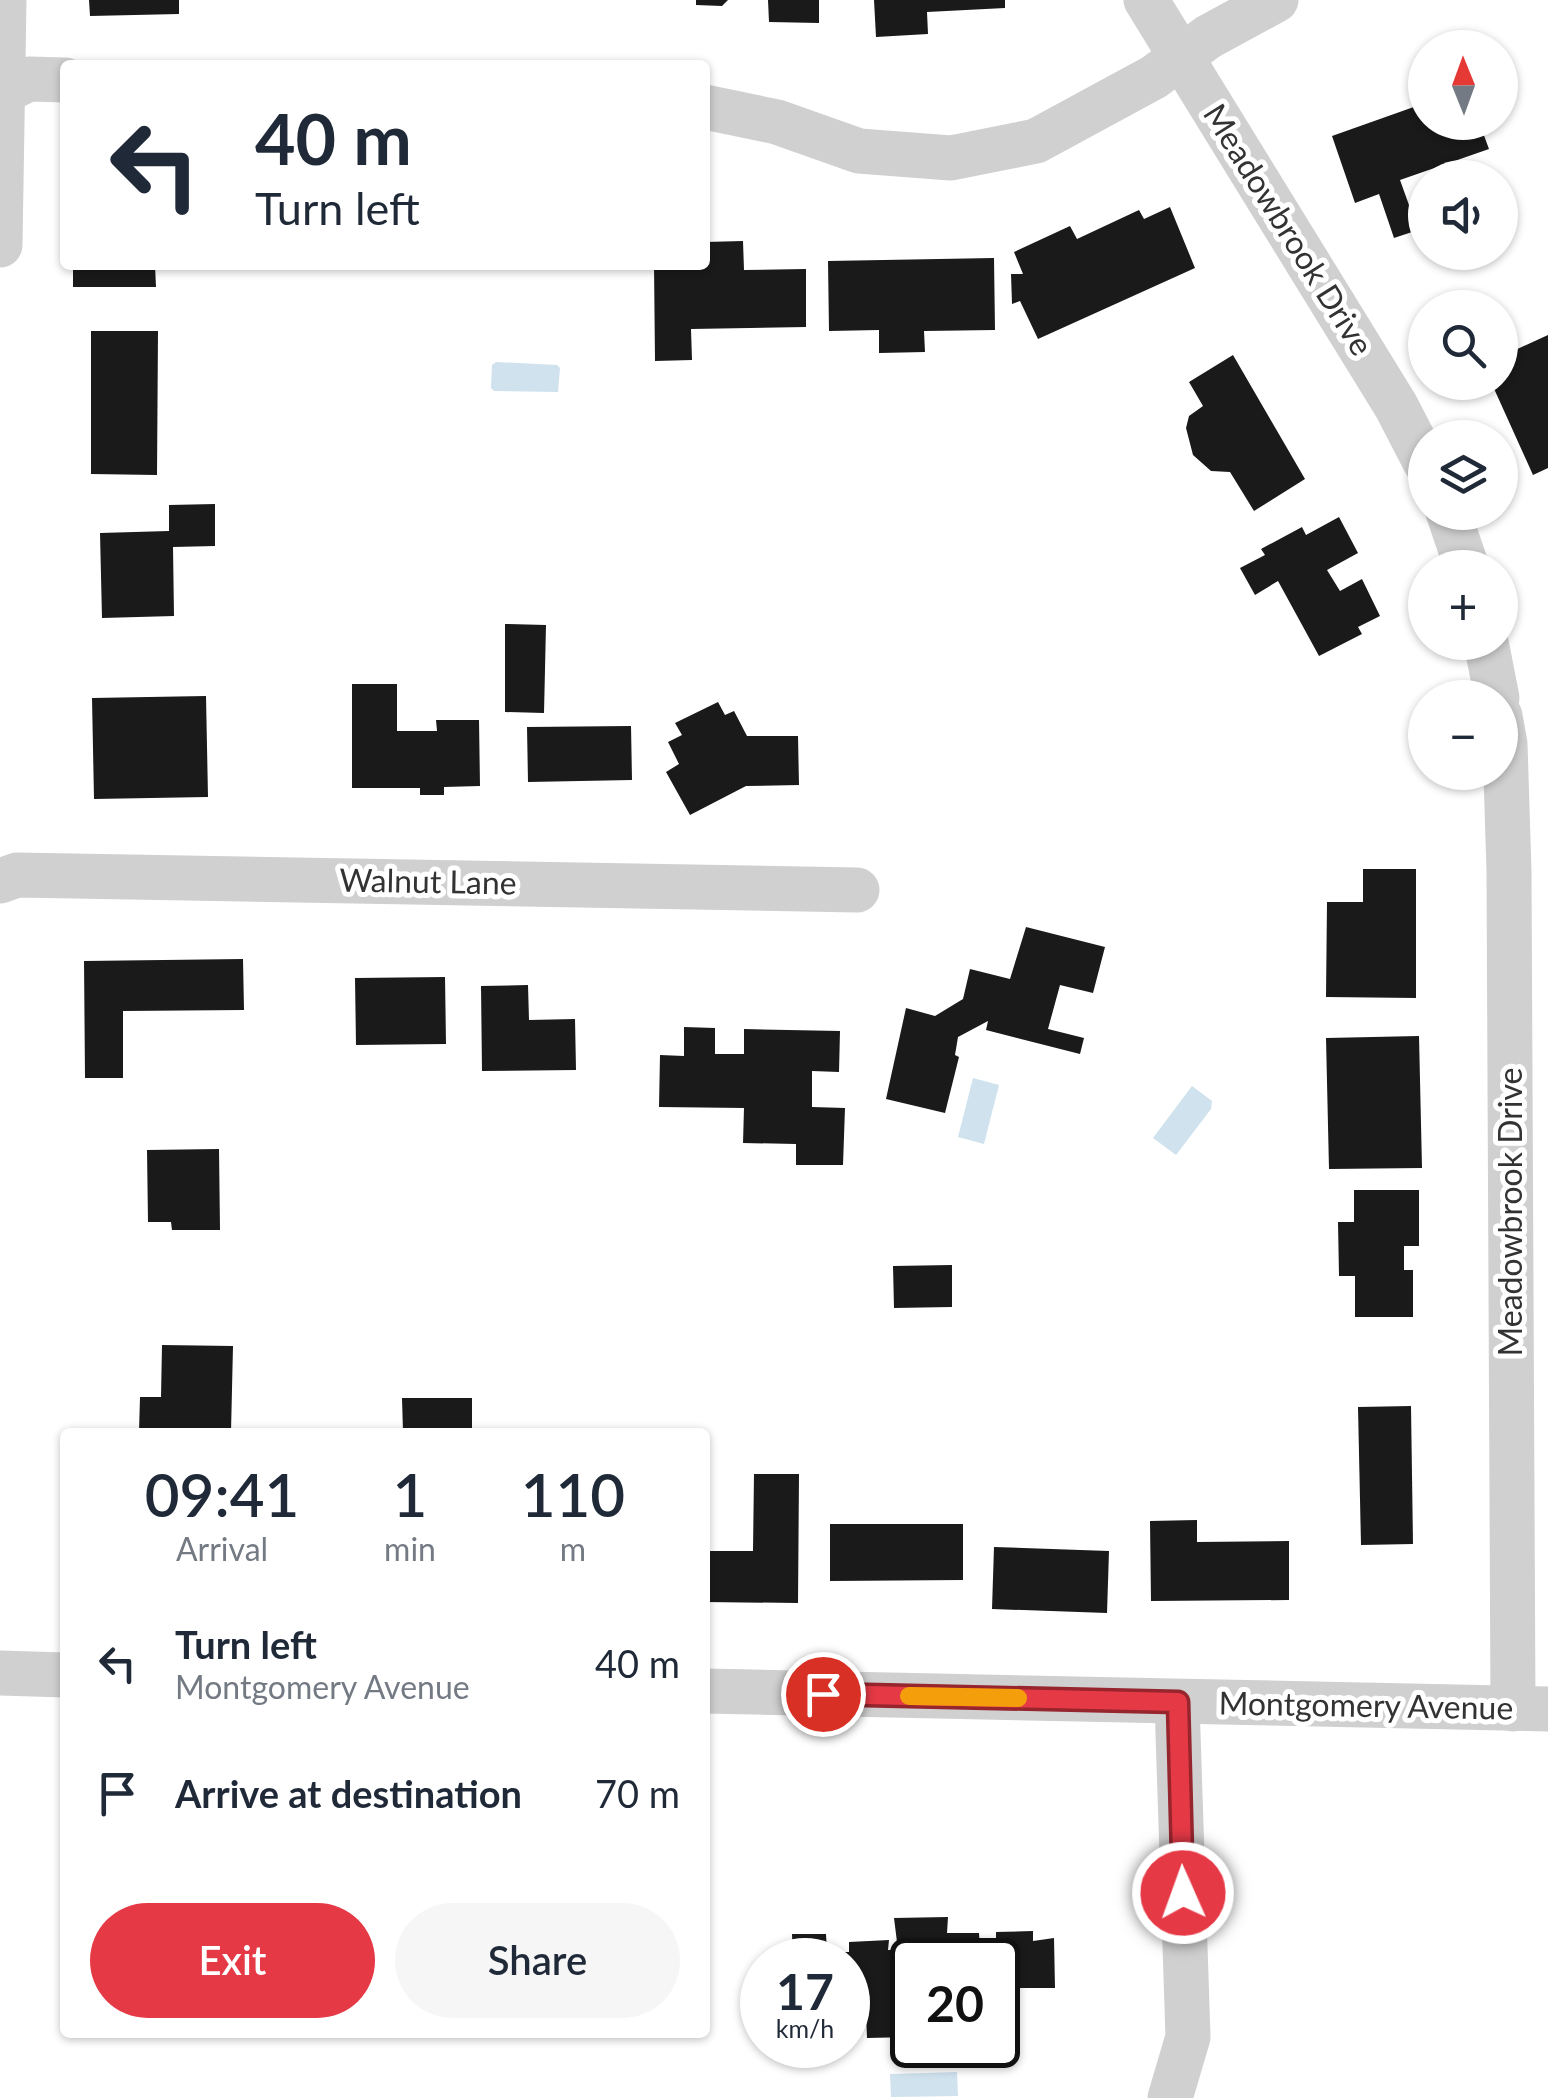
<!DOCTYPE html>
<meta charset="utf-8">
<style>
body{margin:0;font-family:Lato,sans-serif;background:#f6f6f7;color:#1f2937;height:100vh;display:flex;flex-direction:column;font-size:38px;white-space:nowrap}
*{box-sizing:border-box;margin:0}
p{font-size:32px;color:#747a83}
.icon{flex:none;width:55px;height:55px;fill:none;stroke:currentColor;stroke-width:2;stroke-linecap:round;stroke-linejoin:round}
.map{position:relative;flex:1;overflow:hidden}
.details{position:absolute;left:60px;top:1428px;width:650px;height:610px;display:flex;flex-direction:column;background:#fff;border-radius:10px;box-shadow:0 2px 8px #0004}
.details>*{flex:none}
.guide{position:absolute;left:60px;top:60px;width:650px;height:210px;border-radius:10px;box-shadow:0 2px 8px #0004;background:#fff;color:#1f2937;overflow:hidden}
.needle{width:65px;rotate:359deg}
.controls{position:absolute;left:1408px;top:30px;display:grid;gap:20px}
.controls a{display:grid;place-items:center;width:110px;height:110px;border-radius:50%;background:#fff;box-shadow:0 2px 8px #0004;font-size:50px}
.speed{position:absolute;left:740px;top:1938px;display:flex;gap:20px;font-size:50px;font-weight:700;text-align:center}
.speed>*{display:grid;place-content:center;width:130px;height:130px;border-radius:50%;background:#fff;box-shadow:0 2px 8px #0004;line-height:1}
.speed small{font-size:25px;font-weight:400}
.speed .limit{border:5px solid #111;border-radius:15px;background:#fff;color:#111}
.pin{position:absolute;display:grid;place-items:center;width:85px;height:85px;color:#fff;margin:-42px;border:5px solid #fff;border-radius:50%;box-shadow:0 2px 10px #0007}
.me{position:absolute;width:110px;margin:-55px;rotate:358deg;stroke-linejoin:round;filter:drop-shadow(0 0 8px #0008)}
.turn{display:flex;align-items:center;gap:35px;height:210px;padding:0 30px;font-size:45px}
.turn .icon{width:130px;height:130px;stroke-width:2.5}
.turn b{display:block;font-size:70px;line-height:85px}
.eta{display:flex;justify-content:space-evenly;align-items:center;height:170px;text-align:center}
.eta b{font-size:60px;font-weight:600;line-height:70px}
.button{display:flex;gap:20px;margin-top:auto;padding:20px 30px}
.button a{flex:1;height:115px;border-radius:60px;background:#e63946;color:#fff;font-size:40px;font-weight:600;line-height:115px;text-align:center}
.button a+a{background:#f6f6f7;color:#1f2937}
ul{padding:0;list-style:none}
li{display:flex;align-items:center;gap:30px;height:130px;padding:0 30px}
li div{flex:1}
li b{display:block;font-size:38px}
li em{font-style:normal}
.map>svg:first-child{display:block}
</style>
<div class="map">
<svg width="1548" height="2098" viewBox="0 0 1548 2098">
<rect width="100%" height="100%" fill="#fff"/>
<!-- water -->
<g fill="#cfe2ee">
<path d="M496,362L557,365L560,368L558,392L494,391L491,388L492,365Z"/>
<path d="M973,1078L999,1085L984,1144L958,1137Z"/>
<path d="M1192,1086L1212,1101L1211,1109L1176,1155L1153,1138Z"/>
<path d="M957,2072L958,2096L891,2097L890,2074Z"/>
</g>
<!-- building -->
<g fill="#1a1a1a">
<path d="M89,0H179V14L90,16Z"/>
<path d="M696,0H728L722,6L696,5Z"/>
<path d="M768,0H819V23L769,22Z"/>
<path d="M874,0H1005V8L927,12L928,34L876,37Z"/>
<path d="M1425,103V122H1479L1489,149L1400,180L1418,230L1394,238L1379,194L1355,203L1332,136Z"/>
<path d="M1170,207L1195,268L1038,339L1020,301L1012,304L1011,274H1023L1014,252L1070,226L1077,239L1139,210L1144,219Z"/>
<path d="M743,241L744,270L806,269V327L691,329L692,360L655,361L654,265H705V242Z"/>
<path d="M994,258L995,330L924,331L925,352L879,353V330L829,331L828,261Z"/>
<path d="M73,265H155L156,287H73Z"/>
<path d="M91,331H158L157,475L91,474Z"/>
<path d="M1548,335V468L1533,475L1491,382H1500V357Z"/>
<path d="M1233,355L1305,479L1254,511L1230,472L1211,471L1193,455L1186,428L1189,416L1203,406L1189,382Z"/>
<path d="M215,504V546L173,547L174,616L102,618L100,533L169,531V505Z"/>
<path d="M1339,517L1358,553L1327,570L1340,591L1362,579L1380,616L1358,627L1362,634L1319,656L1278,581L1255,595L1240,568L1265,555L1261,549L1302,527L1306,535Z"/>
<path d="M505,624L546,625L544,713L505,712Z"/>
<path d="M352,684H397V731H437L436,720H479L480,786L444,787V795H420V788H352Z"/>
<path d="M206,696L208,797L94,799L92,698Z"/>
<path d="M718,702L725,715L734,711L747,736H798L799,785L746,786L690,815L666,772L679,764L668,742L682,735L675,723Z"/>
<path d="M631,726L632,780L528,782L527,727Z"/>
<path d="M1363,869H1416V998L1326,997L1327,902H1363Z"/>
<path d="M1026,927L1105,947L1093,993L1060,985L1048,1029L1084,1038L1080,1054L986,1030L988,1021L958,1037L955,1055L959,1057L945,1113L886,1099L906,1008L935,1016L963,999L970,969L1010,979Z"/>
<path d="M243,959L244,1010L123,1011V1078H85L84,961Z"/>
<path d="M445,977L446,1044L356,1045L355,978Z"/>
<path d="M528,985L529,1020L575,1019L576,1070L482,1071L481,986Z"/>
<path d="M684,1027L715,1028V1054H744V1029L840,1031L839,1072L812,1071V1107L845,1108L843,1165H796V1144L743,1143L744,1108L659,1107L660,1055L684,1056Z"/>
<path d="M1419,1036L1422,1168L1329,1169L1326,1038Z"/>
<path d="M219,1149L220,1230H172L171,1222H148L147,1150Z"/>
<path d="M1354,1190H1419V1246H1404V1270H1413V1317H1355V1276H1339L1338,1222H1354Z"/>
<path d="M952,1265V1307L894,1308L893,1266Z"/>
<path d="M162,1345L233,1346L231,1432H139L140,1397H161Z"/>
<path d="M402,1398H472V1432H403Z"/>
<path d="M1411,1406L1413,1544L1361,1545L1358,1407Z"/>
<path d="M754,1474H799L798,1603L705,1602V1551H753Z"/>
<path d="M1197,1520V1542L1289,1541V1600L1151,1601L1150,1521Z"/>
<path d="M830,1524H963V1580L830,1581Z"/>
<path d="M994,1547L1109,1551L1107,1613L992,1609Z"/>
<path d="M948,1917L947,1933H979L980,1948L996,1947V1932L1033,1931V1941L1054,1938L1055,1988H1013V2011H998V1960H912V2037L867,2038L866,2013L853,2014L854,1998L848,1999V1960H793L792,1934H826L827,1952H849V1942L889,1940L888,1950H898L894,1918Z"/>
</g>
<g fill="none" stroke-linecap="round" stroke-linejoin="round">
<!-- minor -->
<g stroke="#d0d0d0" stroke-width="45">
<path d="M1146,0L1396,406L1425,462"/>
<path d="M2,92L29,79L65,80"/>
<path d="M705,107L777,122L859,151L951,158L1036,141L1154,77L1208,37L1276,0"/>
<path d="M0,245L4,0"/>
<path d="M1448,512L1467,568"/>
<path d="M1486,642L1497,698"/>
<path d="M1500,716L1505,744L1509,871L1513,1709"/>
<path d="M0,881L17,875L857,890"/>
<path d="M0,1673L65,1675"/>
<path d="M705,1691L1548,1709"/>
<path d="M1170,2098L1188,2037L1177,1703"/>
</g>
</g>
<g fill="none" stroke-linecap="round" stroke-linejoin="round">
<defs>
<path id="route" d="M823,1694L1178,1702L1183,1893"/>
</defs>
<!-- route casing -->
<use href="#route" stroke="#96252e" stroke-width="25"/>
<!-- route -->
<use href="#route" stroke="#e63946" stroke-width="18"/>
<!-- slow -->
<path stroke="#f59e0b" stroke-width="18" d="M909,1696L1018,1698"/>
</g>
<g text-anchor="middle" stroke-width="10" stroke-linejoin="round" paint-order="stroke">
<!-- street labels -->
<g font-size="32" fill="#333" stroke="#fff">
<text transform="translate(1288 230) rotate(58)" y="11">Meadowbrook Drive</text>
<text transform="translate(428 882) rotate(1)" y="11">Walnut Lane</text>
<text transform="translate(1511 1212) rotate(-90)" y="11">Meadowbrook Drive</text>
<text transform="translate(1366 1706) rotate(1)" y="11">Montgomery Avenue</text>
</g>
</g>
</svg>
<div class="controls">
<a><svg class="needle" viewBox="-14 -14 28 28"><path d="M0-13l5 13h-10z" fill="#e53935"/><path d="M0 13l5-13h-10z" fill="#747a83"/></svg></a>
<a><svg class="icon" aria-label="sound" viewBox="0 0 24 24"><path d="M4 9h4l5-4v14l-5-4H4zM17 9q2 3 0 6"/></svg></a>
<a><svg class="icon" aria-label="search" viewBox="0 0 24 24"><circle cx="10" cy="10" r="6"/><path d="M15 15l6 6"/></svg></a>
<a><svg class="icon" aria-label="layers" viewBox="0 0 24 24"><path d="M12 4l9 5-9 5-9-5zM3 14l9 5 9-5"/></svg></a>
<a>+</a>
<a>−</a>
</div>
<div class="speed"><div>17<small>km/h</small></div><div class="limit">20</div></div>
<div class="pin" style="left:823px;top:1694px;background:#d93025"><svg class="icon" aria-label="arrive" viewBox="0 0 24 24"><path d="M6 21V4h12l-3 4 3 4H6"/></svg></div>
<svg class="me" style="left:1183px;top:1893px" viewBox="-20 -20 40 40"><circle r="17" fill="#e63946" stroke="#fff" stroke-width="3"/><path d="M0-11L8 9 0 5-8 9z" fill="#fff"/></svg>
<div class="guide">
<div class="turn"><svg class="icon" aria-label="left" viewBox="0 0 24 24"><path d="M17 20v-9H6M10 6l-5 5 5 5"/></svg><div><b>40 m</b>Turn left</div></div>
</div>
<section class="details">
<div class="eta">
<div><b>09:41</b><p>Arrival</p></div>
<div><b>1</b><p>min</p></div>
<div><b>110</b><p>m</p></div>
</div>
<ul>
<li><svg class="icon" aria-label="left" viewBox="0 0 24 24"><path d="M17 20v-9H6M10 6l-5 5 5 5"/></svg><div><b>Turn left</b><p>Montgomery Avenue</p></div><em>40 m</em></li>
<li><svg class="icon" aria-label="arrive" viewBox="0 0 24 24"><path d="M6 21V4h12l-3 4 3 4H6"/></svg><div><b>Arrive at destination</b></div><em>70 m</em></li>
</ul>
<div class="button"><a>Exit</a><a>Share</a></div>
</section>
</div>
